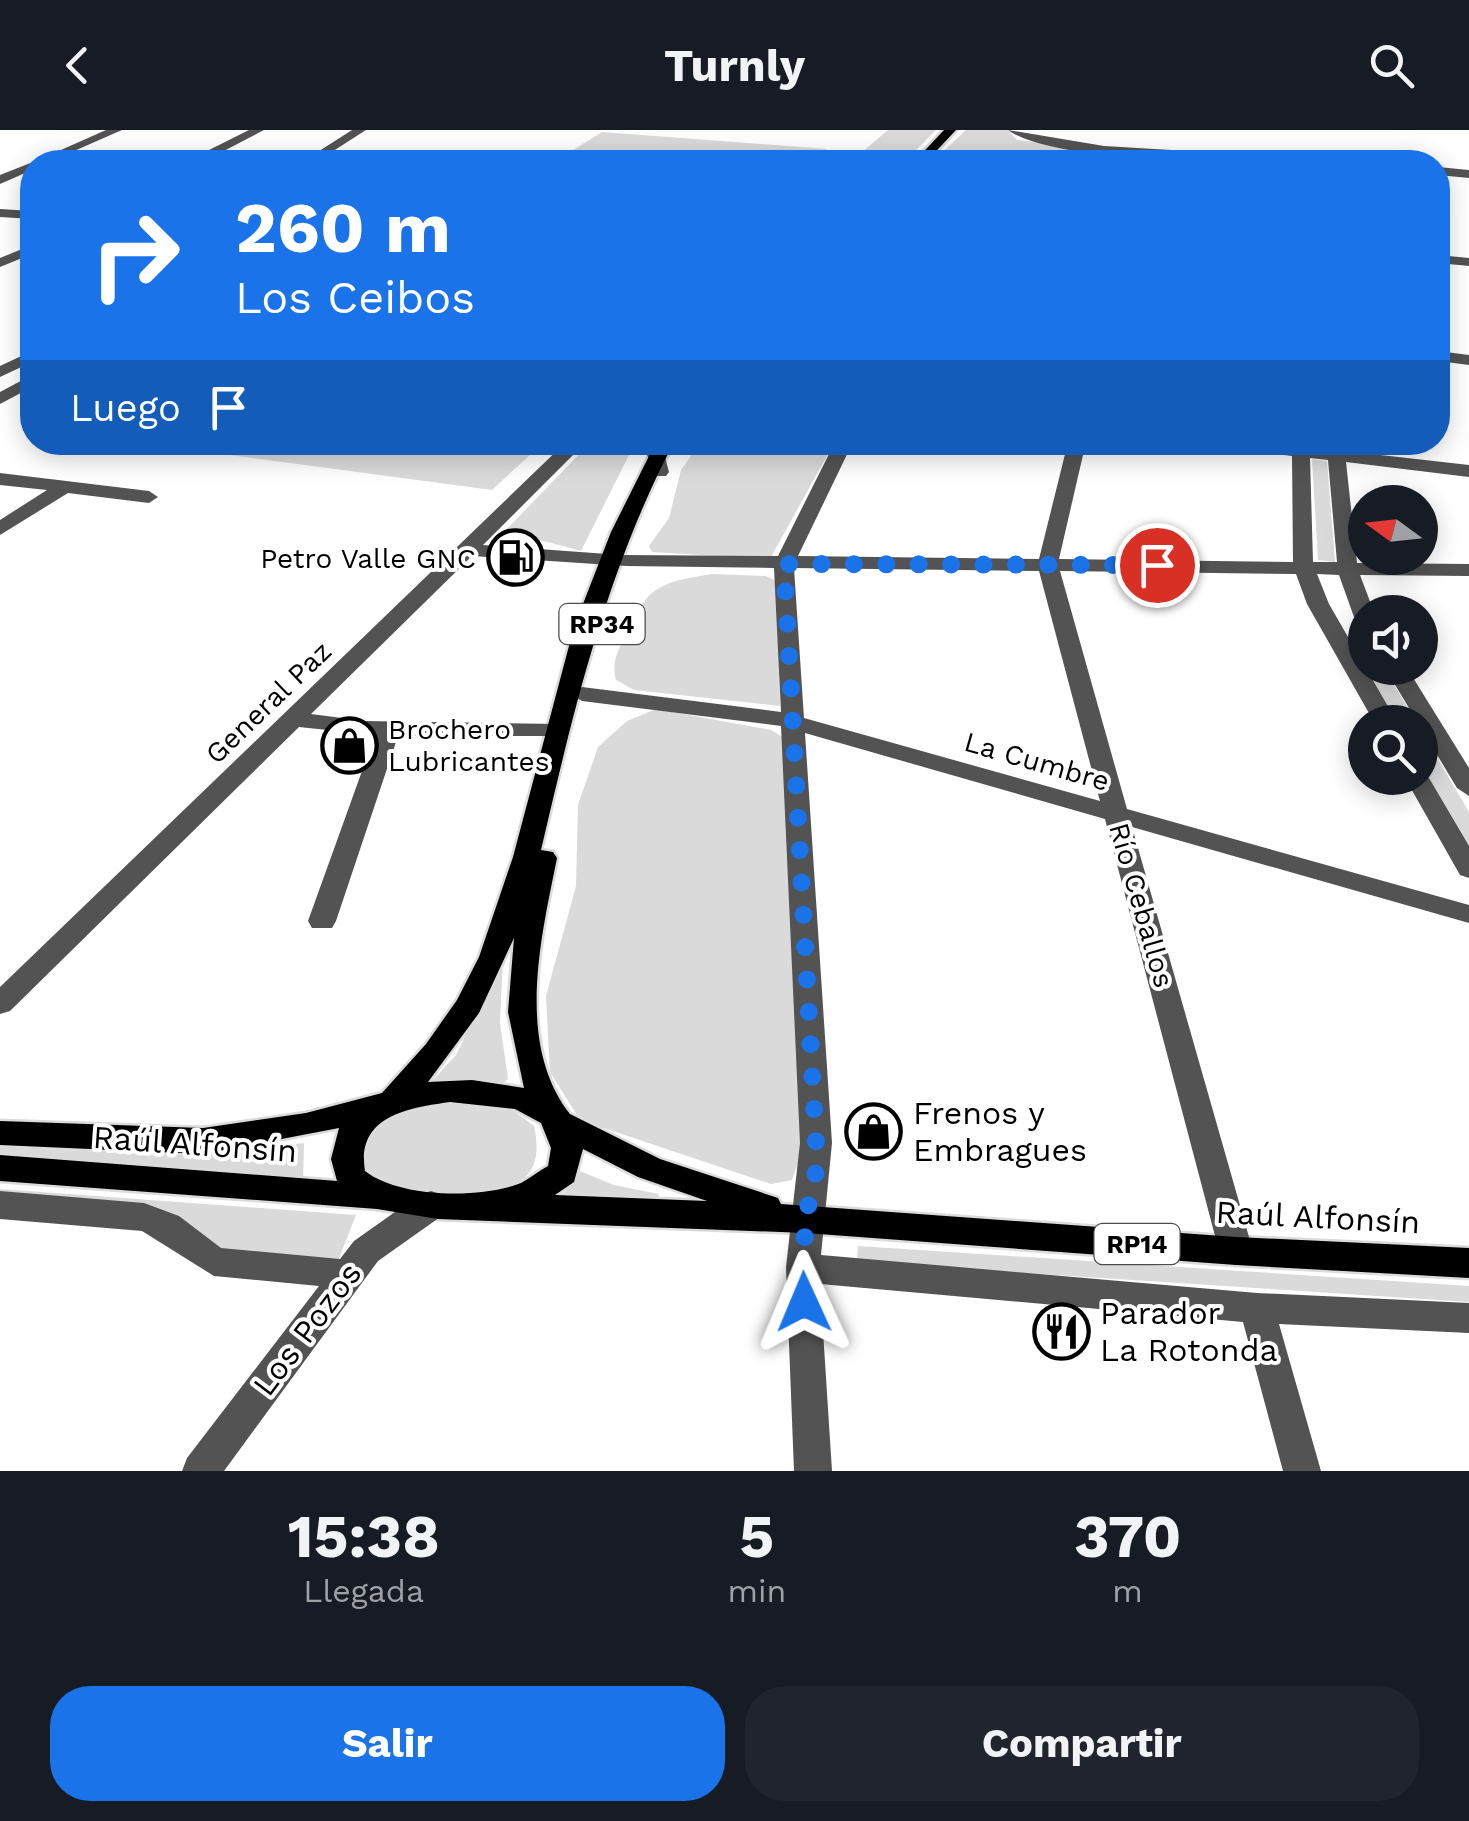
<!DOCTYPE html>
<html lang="es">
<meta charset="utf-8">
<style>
body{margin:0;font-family:"Work Sans",sans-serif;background:#20242c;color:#f1f3f6;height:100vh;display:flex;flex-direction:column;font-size:38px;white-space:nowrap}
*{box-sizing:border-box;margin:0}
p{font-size:32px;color:#9ea1a6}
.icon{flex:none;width:55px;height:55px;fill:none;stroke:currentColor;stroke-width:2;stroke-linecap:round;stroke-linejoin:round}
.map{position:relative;height:1341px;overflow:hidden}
.details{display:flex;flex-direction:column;background:#171b24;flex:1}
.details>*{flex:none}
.guide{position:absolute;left:20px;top:20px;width:1430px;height:305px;border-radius:40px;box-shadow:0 5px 25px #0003;background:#1a73e8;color:#fff;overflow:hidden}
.needle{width:65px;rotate:285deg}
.controls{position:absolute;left:1348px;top:355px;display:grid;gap:20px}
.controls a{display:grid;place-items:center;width:90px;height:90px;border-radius:50%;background:#171b24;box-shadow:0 5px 25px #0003;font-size:50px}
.pin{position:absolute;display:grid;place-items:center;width:85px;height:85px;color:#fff;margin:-42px;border:5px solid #fff;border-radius:50%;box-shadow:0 2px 10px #0007}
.me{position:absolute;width:110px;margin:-55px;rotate:359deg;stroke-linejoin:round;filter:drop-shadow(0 0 8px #0008)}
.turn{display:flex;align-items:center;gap:35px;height:210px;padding:0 50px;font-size:45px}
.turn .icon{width:130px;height:130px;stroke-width:2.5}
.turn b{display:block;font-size:70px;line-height:85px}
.then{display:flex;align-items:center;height:95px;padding:0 50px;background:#0003;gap:20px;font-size:38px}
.eta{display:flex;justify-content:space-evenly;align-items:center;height:170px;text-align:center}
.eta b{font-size:60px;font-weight:700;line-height:70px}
.cta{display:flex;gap:20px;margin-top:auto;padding:20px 50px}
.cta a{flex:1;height:115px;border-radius:40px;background:#1a73e8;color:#fff;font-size:40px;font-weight:700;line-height:115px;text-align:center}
.cta a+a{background:#20242c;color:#f1f3f6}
header{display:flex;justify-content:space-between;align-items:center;height:130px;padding:0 50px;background:#171b24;font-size:45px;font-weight:700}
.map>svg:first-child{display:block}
</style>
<header><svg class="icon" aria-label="back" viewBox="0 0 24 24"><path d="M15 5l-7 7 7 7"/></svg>Turnly<svg class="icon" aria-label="search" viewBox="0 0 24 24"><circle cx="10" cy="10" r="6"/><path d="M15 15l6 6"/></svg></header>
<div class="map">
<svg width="1469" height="1341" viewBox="0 0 1469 1341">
<rect width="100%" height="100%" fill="#fff"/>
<!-- green -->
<g fill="#dadada">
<path d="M888,0H936L904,32H870L873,28L861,23Z"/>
<path d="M966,0H1008L1017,10L1110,20L1098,32H932Z"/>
<path d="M602,2L827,19L813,32H554Z"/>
<path d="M591,312L635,313L581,421L544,411L500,406Z"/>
<path d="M141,313H543L492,360Z"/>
<path d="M700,313H834L770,429L652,422L649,416L669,388L681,340Z"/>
<path d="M1312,329L1327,331L1335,432L1318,430Z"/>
<path d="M712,444L766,446L777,451L780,576L634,560L616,550C611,532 618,521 626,504C647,456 661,452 712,444Z"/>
<path d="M1366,538H1384L1416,592H1397Z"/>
<path d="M656,579L771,600L784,608L802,1022L792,1050L771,1054L580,990L550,942L546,866L576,756L578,675L598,617L627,591Z"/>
<path d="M1420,599L1469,682V719L1420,633Z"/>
<path d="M503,826L500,893L508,949L501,955L466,949L433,950L456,925Z"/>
<path d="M454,971L511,979L534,996C550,1066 489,1064 440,1061C413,1059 387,1061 363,1047L358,1008L401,975Z"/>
<path d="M304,1013L303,1054L0,1028V1017C102,1023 202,1026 304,1013Z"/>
<path d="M580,1041L614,1055L659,1064L656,1079L555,1075Z"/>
<path d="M0,1059L356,1085L338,1131L223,1121L166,1082L0,1070Z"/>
<path d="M858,1116L1469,1156V1172L857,1132Z"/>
</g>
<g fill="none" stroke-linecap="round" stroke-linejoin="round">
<defs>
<g id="major">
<path d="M944,0H956L926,32H914Z"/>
<path d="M656,312H674C606,442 574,579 541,720L553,722L557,728C541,808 515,914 570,984L660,1029L778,1068L781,1074L1236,1107L1469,1118V1148L1236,1135L805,1103L438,1089L377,1079L0,1051V1025L337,1051L331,1029L339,998L203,1024L0,1015V991L203,998L306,983L382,963L426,914L457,870L479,827L513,727L574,497L611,402ZM514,808L508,882L524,958L472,950L428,952L479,883ZM450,972L515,979L541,993L551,1018L548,1036C539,1041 530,1048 521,1053C481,1069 399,1068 365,1041C356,986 408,978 450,972ZM583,1019L638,1047L707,1071L555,1065L574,1052Z"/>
</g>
</defs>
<!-- major casing -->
<use href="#major" stroke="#dbdbdb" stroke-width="5"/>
<!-- minor -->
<g fill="#535353" fill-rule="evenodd">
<path d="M106,0H122L49,32H34Z"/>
<path d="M249,0H264L218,24L271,28L277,32H185Z"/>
<path d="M352,0H366L316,32H302Z"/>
<path d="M1008,0L1104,16L1305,28L1311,32C1252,36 1052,33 1008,0Z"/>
<path d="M844,23L871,28L869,32H829Z"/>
<path d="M33,32L32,40L0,54V45Z"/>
<path d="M1438,37L1469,40V48L1438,45Z"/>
<path d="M0,79L32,81V89L0,87Z"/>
<path d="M32,115V124L0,137V128Z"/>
<path d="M1438,125L1469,128V136L1438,133Z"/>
<path d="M32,221V232L0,247V236Z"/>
<path d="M1438,221L1469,225V235L1438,231Z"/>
<path d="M32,245V257L0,274V262Z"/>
<path d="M566,312H586L483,415L621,425L778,426L835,312H853L798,426L1039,429L1068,312H1086L1059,429L1293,432L1292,326L1218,317L1209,312H1310V317L1327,319L1326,312H1344L1345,321L1469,335V347L1346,332L1357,433L1469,434V446L1360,445L1374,482H1365V493L1354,487L1339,445L1317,444L1329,474L1397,592H1374L1307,474L1296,444L1060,441L1127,679L1469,775V793L1132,697L1253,1121L1248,1131L1236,1135L1224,1131L1219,1121L1105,689L805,603L832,1013L821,1125L1257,1163L1469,1173V1203L1279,1194L1321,1341H1283L1243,1192L820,1154L832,1341H794L786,1137L800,1013L781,596L582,571L571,564L582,557L781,582L774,438L626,436L472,426L311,584L365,591L557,594L565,596L569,601L565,606H398L336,791L332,798H312L308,791L375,605L299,597L10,881L0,884V857ZM1310,328L1328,330L1337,432H1313ZM794,438L1039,441L1100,671L804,588Z"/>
<path d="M643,312H661L669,342L666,346H654Z"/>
<path d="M0,343L149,361L158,367L149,373L68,363L0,405V390L47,360L0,355Z"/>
<path d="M1385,538H1407L1469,638V666L1457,658Z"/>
<path d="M1420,641L1429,648L1469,716V748L1460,745L1405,648H1420Z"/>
<path d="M0,1061L144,1073L179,1086L221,1118L340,1129L354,1111L419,1065L431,1061L443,1065L448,1075L443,1085L378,1131L224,1341H182L187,1328L319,1156L214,1146L142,1101L0,1089Z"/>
</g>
<!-- major -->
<use href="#major" fill="#000" fill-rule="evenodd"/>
</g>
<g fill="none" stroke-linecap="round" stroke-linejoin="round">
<!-- route -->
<path stroke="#1a73e8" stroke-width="18" stroke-dasharray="0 32.4" d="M804,1172L805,1090L816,1041V1013L784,434L1157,435"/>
</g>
<!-- icons -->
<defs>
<symbol id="fuel-ring" viewBox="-11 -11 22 22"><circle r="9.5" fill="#fff" stroke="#000" stroke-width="1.5"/><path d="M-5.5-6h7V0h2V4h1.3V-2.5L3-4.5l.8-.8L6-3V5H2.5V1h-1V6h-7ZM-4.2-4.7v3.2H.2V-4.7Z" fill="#000"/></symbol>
<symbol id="shop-ring" viewBox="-11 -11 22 22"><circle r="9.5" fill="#fff" stroke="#000" stroke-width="1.5"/><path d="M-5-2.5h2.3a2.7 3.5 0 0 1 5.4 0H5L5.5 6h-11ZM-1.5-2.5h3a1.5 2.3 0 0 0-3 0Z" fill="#000"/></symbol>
<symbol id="restaurant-ring" viewBox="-11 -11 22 22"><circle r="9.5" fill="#fff" stroke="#000" stroke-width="1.5"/><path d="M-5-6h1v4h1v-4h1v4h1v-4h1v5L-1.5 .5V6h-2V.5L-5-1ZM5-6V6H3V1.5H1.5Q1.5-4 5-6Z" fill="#000"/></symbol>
</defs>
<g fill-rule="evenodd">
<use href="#fuel-ring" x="484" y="396" width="63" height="63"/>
<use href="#shop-ring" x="318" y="584" width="63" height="63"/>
<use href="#shop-ring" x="842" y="970" width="63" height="63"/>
<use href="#restaurant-ring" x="1030" y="1170" width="63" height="63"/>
</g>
<g text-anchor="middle" stroke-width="8" stroke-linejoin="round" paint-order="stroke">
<!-- shield labels -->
<g fill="#fff" stroke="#4c4c4c" stroke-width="2.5">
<rect x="559.5" y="474" width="85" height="40" rx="8"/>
<rect x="1094.5" y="1094" width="85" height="40" rx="8"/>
</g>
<g font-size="25" font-weight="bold" fill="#000">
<text x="602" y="503">RP34</text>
<text x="1137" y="1123">RP14</text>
</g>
<!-- poi labels -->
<g font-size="28" fill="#000" stroke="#fff" text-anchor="end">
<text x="476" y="438">Petro Valle GNC</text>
<text x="388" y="609" text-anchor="start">Brochero<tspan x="388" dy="32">Lubricantes</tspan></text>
</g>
<!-- street labels -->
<g font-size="28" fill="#000" stroke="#fff">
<text transform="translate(268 572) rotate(-44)" y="10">General Paz</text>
<text transform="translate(1037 631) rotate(16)" y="10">La Cumbre</text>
<text transform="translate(1142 775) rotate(74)" y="10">Río Ceballos</text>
</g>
<!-- near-poi labels -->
<g font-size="32" fill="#000" stroke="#fff" text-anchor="start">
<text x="913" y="994">Frenos y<tspan x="913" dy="37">Embragues</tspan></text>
<text x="1100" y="1194">Parador<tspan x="1100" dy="37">La Rotonda</tspan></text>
</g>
<!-- near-street labels -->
<g font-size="32" fill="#000" stroke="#fff">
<text transform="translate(195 1014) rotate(4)" y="11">Raúl Alfonsín</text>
<text transform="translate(1318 1087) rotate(3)" y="11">Raúl Alfonsín</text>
<text transform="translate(307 1199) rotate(-53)" y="11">Los Pozos</text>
</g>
</g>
</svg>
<div class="controls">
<a><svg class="needle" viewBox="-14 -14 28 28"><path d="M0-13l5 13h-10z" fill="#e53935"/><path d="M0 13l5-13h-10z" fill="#9ea1a6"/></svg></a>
<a><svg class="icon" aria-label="sound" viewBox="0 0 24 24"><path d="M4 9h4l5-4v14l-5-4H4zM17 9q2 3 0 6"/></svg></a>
<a><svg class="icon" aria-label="search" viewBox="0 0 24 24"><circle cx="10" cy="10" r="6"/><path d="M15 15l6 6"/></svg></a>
</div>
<div class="pin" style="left:1157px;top:435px;background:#d93025"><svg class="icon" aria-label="arrive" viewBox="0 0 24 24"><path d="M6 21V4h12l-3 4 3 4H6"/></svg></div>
<svg class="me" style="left:804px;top:1172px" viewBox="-20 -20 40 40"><path d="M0-17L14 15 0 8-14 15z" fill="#1a73e8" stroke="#fff" stroke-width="4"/></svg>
<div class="guide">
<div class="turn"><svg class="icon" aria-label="right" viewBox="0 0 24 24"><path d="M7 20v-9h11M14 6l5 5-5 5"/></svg><div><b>260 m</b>Los Ceibos</div></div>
<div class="then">Luego<svg class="icon" aria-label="arrive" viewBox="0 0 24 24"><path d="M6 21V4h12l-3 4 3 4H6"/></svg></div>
</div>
</div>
<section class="details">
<div class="eta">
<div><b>15:38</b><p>Llegada</p></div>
<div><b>5</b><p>min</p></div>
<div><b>370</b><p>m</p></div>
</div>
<div class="cta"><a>Salir</a><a>Compartir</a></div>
</section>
